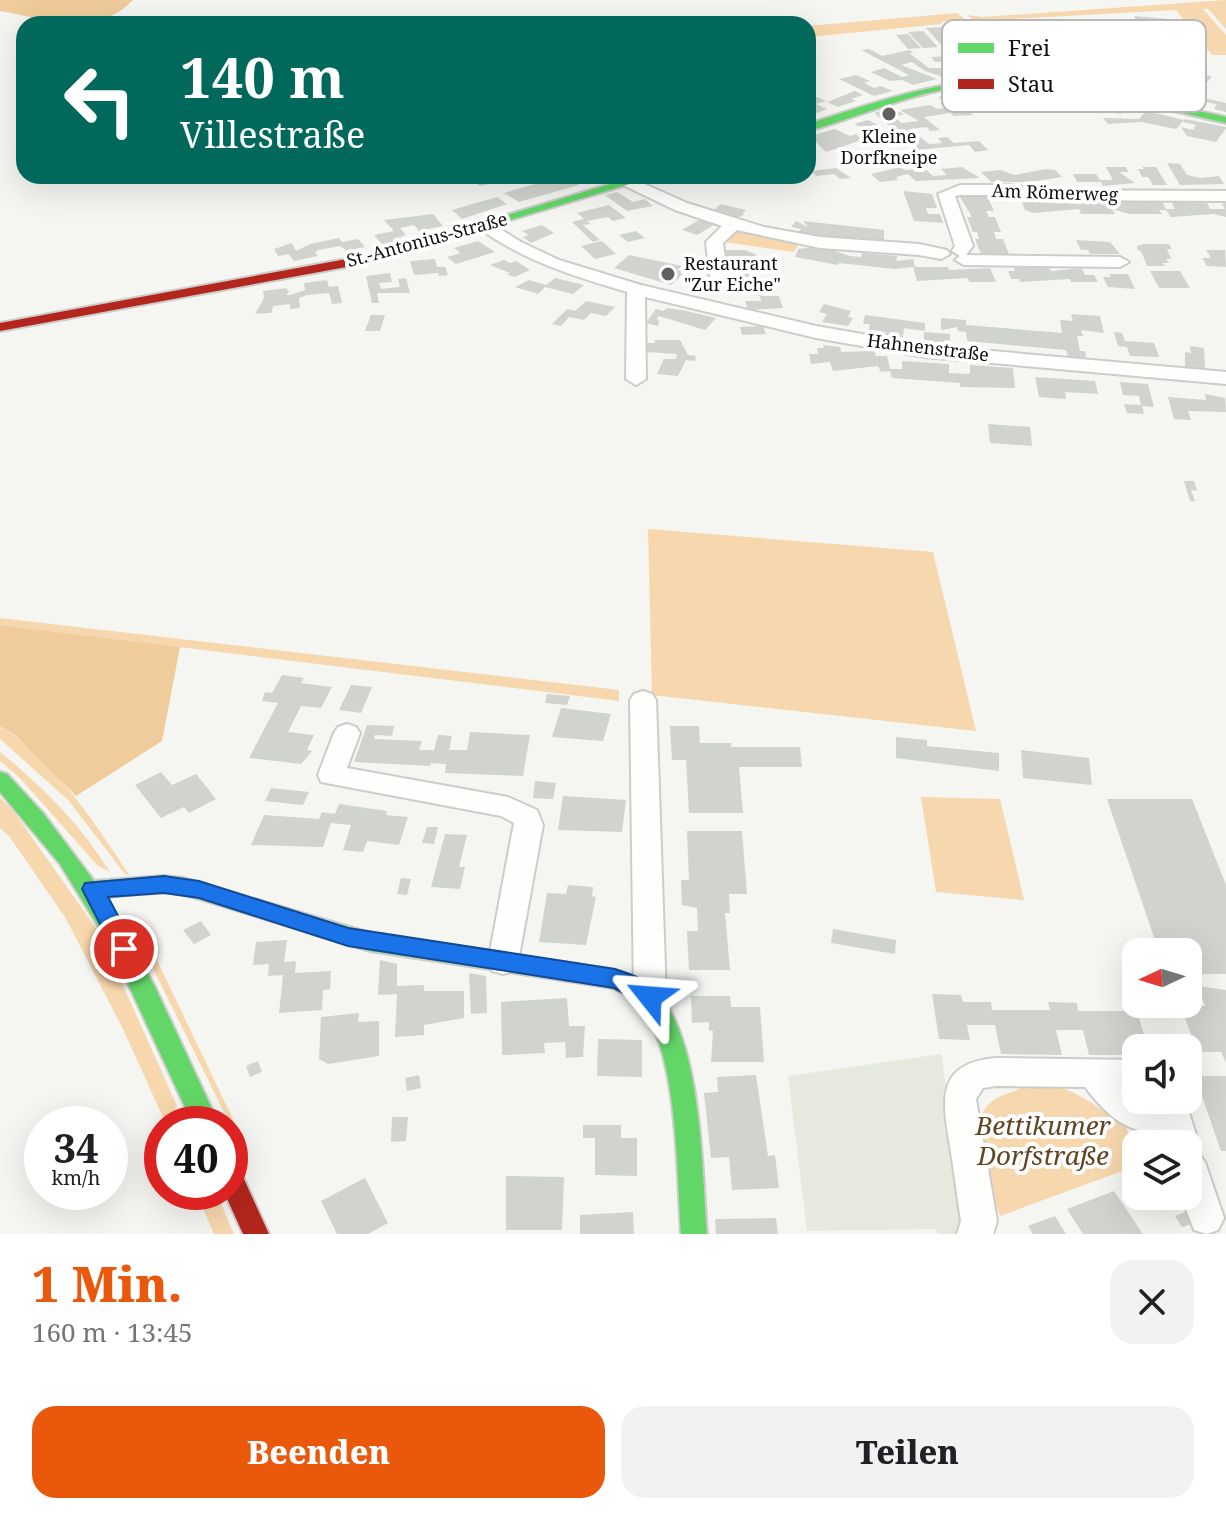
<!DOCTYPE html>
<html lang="de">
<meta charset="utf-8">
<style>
body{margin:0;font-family:"Noto Serif",serif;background:#f2f2f2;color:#202124;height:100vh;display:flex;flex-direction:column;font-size:30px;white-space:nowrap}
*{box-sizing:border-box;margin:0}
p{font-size:26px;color:#757577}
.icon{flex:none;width:44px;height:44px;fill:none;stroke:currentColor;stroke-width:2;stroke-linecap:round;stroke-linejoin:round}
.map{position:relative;height:1234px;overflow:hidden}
.side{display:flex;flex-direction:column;background:#fff;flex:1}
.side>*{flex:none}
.top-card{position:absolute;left:16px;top:16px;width:800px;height:168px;border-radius:24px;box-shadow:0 8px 32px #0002;background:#00695c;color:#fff;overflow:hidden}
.needle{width:52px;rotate:266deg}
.buttons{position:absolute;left:1122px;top:938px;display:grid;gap:16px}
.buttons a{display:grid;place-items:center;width:80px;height:80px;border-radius:16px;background:#fff;box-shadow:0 8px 32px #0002;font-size:40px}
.speed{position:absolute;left:24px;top:1106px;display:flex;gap:16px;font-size:40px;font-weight:700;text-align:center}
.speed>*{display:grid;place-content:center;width:104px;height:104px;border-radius:50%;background:#fff;box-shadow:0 8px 32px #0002;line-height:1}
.speed small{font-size:20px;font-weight:400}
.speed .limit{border:12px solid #d22;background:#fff;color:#111}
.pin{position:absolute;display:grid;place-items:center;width:68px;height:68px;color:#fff;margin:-34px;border:4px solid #fff;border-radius:50%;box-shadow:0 2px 8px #0007}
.me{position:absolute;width:88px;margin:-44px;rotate:298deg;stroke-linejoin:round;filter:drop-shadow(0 0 6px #0008)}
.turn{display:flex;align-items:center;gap:28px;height:168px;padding:0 32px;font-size:36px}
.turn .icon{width:104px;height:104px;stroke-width:2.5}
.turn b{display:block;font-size:56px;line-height:68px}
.round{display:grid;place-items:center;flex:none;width:84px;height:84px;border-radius:24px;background:#f2f2f2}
.headline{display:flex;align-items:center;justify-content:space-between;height:136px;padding:0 32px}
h1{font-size:48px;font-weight:800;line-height:60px;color:#ea580c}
.primary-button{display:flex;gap:16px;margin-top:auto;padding:16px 32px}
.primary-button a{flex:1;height:92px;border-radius:24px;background:#ea580c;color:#fff;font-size:32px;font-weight:800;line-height:92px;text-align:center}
.primary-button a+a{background:#f2f2f2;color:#202124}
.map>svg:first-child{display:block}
</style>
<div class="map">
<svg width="1226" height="1234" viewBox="0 0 1226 1234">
<rect width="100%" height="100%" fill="#f5f6f2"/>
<!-- built -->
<path fill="#e6e9de" d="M941,1054L968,1226L953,1234H938L936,1229L807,1231L788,1076Z"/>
<!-- green -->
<g fill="#f7d7ad">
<path d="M1226,0V29L1208,9H1203L1226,35V55H1212L1176,10L974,21L968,15L982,17Z"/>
<path d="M957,13L965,19L940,22L942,24L808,37V26Z"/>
<path d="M735,228L799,243L794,252L724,242Z"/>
<path d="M648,529L933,552L976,731L652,695Z"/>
<path d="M0,618L619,690V701L0,625Z"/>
<path d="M0,726C56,762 93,821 130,876L125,874L68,800L0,739Z"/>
<path d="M0,752C43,787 81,825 110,872L98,866L19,777L0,761Z"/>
<path d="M921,797L1000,799L1024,900L936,892Z"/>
<path d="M0,798L12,809L100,934L177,1106L172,1113L177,1124H166L123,1029L65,917L9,836L0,828Z"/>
<path d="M134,916L145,935L239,1132L231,1136L230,1124L133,928Z"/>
<path d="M1028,1082C1068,1082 1096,1105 1127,1129L1136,1166L1000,1216C990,1187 962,1128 990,1103C1002,1092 1014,1095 1028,1082Z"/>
<path d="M196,1192H216L234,1234H214Z"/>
</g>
<!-- forest -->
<g fill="#f0cc9c">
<path d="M0,0H133C94,39 48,19 0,11Z"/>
<path d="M0,625L180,647L162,741L76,796L16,736L0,726Z"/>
</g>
<!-- building -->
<g fill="#d1d3cf">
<path d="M1134,16L1168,19L1173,25L1138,24Z"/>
<path d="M961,26L971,36L959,37L967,44L955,45L960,50L987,51L1003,73L990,71L981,59L965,60L981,72L967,73L955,61L935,62L931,57L951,56L926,28Z"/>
<path d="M923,31L938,47L923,48L908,32Z"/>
<path d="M908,34L921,48L908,49L896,35Z"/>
<path d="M869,49L882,56L910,50L913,53H909L929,68H945L960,74L946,78L925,71L912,62L901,65L937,79L913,85L902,80L890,81L871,72L884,68L902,77L909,75L861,50Z"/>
<path d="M1190,74L1211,76V78L1200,89L1182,83Z"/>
<path d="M856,75L870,81L864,83L874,88L881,86L893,91L874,96L839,79Z"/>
<path d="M1039,89L1083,100L1082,102L1091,101L1127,108L1121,114L1042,99L1044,97L1032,94Z"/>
<path d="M855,91L863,95L851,99L856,101L838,107L827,102Z"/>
<path d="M971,93L986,103L970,107L955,105L974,115L954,116L950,113L924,117L940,130L930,131L927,127L910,129L929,144L942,143L938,138L947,137L954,143L979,141L988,150L975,152L969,145L915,150L890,131L895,130L874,113L890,108L904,114L894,117L902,123L919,121L900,110L930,105L937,109L945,108L940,103H947L938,97Z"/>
<path d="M1181,93L1226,103V112L1214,109L1217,104L1205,102L1196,105L1175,100Z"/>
<path d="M817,97L826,101L816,104L827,109L811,115L808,98Z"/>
<path d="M1146,111L1184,120L1176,129L1142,122L1108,124L1103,118L1139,119Z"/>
<path d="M1185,119L1226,127V128L1216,142L1187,136L1181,127L1193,130L1196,125L1183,122Z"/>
<path d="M868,120L882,127L873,133L878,136L870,138L858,131L865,129L854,124Z"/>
<path d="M835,129L850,136L856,134L862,140L826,152L810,136Z"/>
<path d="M1167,163L1180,164L1187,175L1201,178L1219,176L1224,184L1180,185Z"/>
<path d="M901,167L904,170L925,169L933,176L947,175L941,169L962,167L980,178L916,181L908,174L896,177L898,180L880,182L871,174Z"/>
<path d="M1106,167H1126L1128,172H1119L1135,183L1103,186L1101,182H1077L1073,174H1096L1100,180H1113Z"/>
<path d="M1142,167H1156L1167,185H1153L1148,177H1142L1138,169H1144Z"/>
<path d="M836,168L851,178L840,179L834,174L817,176L811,171Z"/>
<path d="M1046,169L1055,170L1062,177L1029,182H991L981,172L1000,170L1014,175Z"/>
<path d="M493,176H518V177L480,186L472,181Z"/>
<path d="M564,176L579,185L519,202L504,193Z"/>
<path d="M903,191L932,194L937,208H926L928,214H940L943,223L914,221Z"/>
<path d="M617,192L633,202L645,199L653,206L627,211L605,195Z"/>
<path d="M970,194H986L994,211H986L989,217H995L1001,232H994L995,235L996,239H1003L1009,254H981L975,239H979L977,232H973L967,217H972L960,197H971Z"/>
<path d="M497,197L507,204L462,219L452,210Z"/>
<path d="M1028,201L1152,202L1163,203L1166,209H1175L1172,204L1175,202L1207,203L1210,209H1225L1222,204L1226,203V217L1214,214L1171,217L1166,210H1159L1162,214H1129L1112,209L1115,214H1081L1079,209L1033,213L1025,210L1022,203Z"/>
<path d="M721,204L746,210L743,213L744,215L734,219L718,215L722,212L714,210Z"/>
<path d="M609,205L626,218L613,221L608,217L587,221L591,224L583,225L600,240L593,242L572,222L584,219L577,213Z"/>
<path d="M433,214L443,226L419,231L414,225L400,228L406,235L400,237L402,240L382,244L374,235L394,231L384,220Z"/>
<path d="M699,220L714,225L697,235L682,230Z"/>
<path d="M796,221L808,227L803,221L884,230V242L798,233L801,229L791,227Z"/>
<path d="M542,225L554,233L531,243L523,237L529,235L522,231Z"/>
<path d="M636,231L645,238L628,242L619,235Z"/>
<path d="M339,238L342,242L358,239L365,247L347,251L340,246L318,250L315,252L318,256L294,261L289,254L278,256L274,249L292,243L296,251L310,244Z"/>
<path d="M1076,240L1110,242L1120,254H1090L1088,250H1081Z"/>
<path d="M478,241L495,252L456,264L447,257L461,253L454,248Z"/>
<path d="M602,241L616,254L595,259L581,246Z"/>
<path d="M1143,244H1169L1172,249H1167L1171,259H1166L1169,263H1162L1165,266H1147L1142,253L1137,249V246Z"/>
<path d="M807,248L832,250L850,256L861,257L862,253L897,256L896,261L913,259L915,267H948L949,270L990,268L996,282H969L968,278L917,281L913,267L895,269L839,263L838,265L795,257L798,249Z"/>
<path d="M724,250H745L757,255L752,258L753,271H766L767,274H758L757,287L762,296L730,292L727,274H748L747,271H736L734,264H726Z"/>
<path d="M1206,250H1225L1226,267L1207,266L1202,258H1211Z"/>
<path d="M629,255L682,266L677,270L685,272L671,285L614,268Z"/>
<path d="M435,259L437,267H445L448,275L439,276L438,273L414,275L410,261Z"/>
<path d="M504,260L510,263L516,261L530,270L514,277L507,274L510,273L490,265Z"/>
<path d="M1014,268H1049L1051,271L1082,268L1085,275H1094L1098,282H1071L1070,279L1020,282L1019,279H1011L1008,271H1015Z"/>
<path d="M1150,271H1180L1190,288H1159Z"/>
<path d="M390,273L392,282L379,283L381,289L400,287L398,279L406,278L410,293H377L379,303H372L366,276Z"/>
<path d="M1109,274H1128L1135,289L1108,287L1103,277H1111Z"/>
<path d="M555,278L584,285L573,294L545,287L538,294L515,287L529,280L546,285Z"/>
<path d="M327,280L329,287L338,286L342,303L332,304L329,293L307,295L299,298L300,308L290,309V304L273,306L271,313L255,314L264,298L263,291L286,288L289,292L286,295H290L305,290L304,283Z"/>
<path d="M760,296H779L783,308L748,310L745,301H761Z"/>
<path d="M586,301L615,307L606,316L591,313L584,320L569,317L561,326L552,324L567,309L575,311Z"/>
<path d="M824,304L851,311L848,317L853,318L848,326L822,322L827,314L819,312Z"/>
<path d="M667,308L682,310L716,318L705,330L659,316L656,319L659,320L658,326L646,323L656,309L663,311Z"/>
<path d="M1071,314L1100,316L1104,333L1081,330L1083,336H1077L1080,351H1085L1086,357H1068L1066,350L967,341L966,332L958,331L957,327L941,330V318L966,320V325L1062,333L1060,320L1073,321Z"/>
<path d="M371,315H385L380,331H365Z"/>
<path d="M865,315L925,323V331L904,328L903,337L868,333L870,324H863Z"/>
<path d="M763,326L766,334L742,335L740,327Z"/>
<path d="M924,332L950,334V344L924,342Z"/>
<path d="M1114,332L1122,333L1125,341L1154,343L1159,357L1130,356L1127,347L1118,346Z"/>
<path d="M655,340H680L688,355L696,356L695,361L686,360L678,376L657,374L664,359H676L677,354L646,352V343H655Z"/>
<path d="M823,345L840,347L841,352L874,351L876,356H887L890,369H902V361L949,364V373L970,374V365L1013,368L1015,388L960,387V383L892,378L890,371L881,372L878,366L833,371L830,362L811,364L809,354H818L817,348H824Z"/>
<path d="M1190,346L1204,348L1205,369L1185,367V352L1191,353Z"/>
<path d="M1035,377L1095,381L1098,394L1065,392L1066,399L1039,397Z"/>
<path d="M1120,382L1148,384L1154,407L1142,406L1144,414L1127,413L1124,404L1141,405L1139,396L1123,395Z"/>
<path d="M1205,394L1225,398L1226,412L1188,411L1191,420L1174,419L1168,397L1206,400Z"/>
<path d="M988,424L1030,427L1032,446L990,443Z"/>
<path d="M1184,481H1194L1197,491L1191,490L1195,501H1190Z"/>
<path d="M282,675L304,678L301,683L332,687L321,708L301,706L288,732L314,735L307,750L312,751L301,764L249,758L278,703L262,701L265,692L272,693Z"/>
<path d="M351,685L372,687L361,713L339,710Z"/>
<path d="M547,694L570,696L567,705L545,703Z"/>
<path d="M561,708L611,714L603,741L552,737Z"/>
<path d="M367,725L394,726L392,736L375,735L374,739L422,741L419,750H434L438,735L452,736L449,750H467L470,732L530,735L523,776L445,773L446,764L431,763L430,766L354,762Z"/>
<path d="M670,726H699L700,743H731V747H800L802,767H739L743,813H689L686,760H672Z"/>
<path d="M896,737L927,740V746L999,753V771L896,758Z"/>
<path d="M1021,750L1089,758L1092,785L1023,778Z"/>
<path d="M161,772L172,785L196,774L216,799L189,813L184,807L161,818L135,785Z"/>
<path d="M535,781L556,783L553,799L533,798Z"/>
<path d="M271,788L309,792L303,805L265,801Z"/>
<path d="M563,796L626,800L622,832L558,830Z"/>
<path d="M1107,799H1192L1226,885V974H1188V952H1159Z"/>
<path d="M339,804L387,811L386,815L408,817L399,845L367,841L363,852L343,850L351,825L331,823L323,847L251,845L264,815L319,819L322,812L335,814Z"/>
<path d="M427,827H438L434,844L422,843Z"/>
<path d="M687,831H742L747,894H729L730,913H725L730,970H689L687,931H698L697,908L682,905L681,880H689Z"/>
<path d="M445,834L467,835L459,867H465L460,889L431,887Z"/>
<path d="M401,878L411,879L407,895L397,894Z"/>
<path d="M568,885L593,887L592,896L596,897L586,945L539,942L547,893L566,894Z"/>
<path d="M201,921L211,935L194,944L183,930Z"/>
<path d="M833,929L896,940L895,954L831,943Z"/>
<path d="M287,940L284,962L296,961L295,973L331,971L330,989L323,990L322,1010L279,1013L283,975L268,976L269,964L253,965L256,942Z"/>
<path d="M380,960L397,964V986L424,985V991H464V1018L424,1025V1035L395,1037L397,994L378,995Z"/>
<path d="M469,973L486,976L487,1013L471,1014Z"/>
<path d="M1126,974L1136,976V1004H1135Z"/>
<path d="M1198,986L1226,990V1063L1221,1052H1197L1181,1006H1205Z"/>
<path d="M932,994L961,995L963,1002H991L992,1010H1050L1048,1002L1077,1003L1078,1011H1137L1148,1048H1136V1055H1089L1083,1030H1056L1062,1055L1001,1054L995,1025H967L970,1040L939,1039Z"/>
<path d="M691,996H730L731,1007H760L764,1062H711L713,1031L709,1030V1022L692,1023Z"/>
<path d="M567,998L569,1026H585L583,1057L566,1058L565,1042L544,1043L545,1053L502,1055L501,1002Z"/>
<path d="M359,1013L358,1022L379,1021V1056L328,1064L319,1059L321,1017Z"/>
<path d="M598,1039L642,1040V1077L597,1076Z"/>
<path d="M258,1061L262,1072L250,1077L246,1066Z"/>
<path d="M419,1075L421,1088L407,1091L405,1078Z"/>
<path d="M756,1075L768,1156L775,1155L779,1188L732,1190L729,1157L711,1158L704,1093L718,1092L717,1077Z"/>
<path d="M1195,1076H1226V1151H1221Z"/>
<path d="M392,1117H408L406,1141L391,1142Z"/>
<path d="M583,1125H621V1138H637V1176L595,1175V1138H583Z"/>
<path d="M506,1176L564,1177L562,1230H506Z"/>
<path d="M365,1178L388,1223L368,1234H337L321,1201Z"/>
<path d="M1114,1191L1143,1234H1083L1067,1209Z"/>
<path d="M1188,1211L1196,1223L1182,1227L1175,1216Z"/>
<path d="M633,1212L634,1234H580V1215Z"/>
<path d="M1055,1216L1066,1234H1033L1028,1226Z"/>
<path d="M776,1218L778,1234H716L715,1219Z"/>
</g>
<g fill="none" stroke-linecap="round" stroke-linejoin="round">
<defs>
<g id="street">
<path d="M1083,29L1148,31L1183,75L1174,93L1158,109H1148L1146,106L1163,88L1169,75L1139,38L1078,36L1076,33Z"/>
<path d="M629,177L687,203L764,227L820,237L919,244L947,250L950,254L941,259L919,255L820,248L737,230L723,243L728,278L719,283L710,278L706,242L722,226L675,210L623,185V179Z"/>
<path d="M960,185H1009L1041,190L1226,191V201L1041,200L1009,195H961L955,196L973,246L966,255L1120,257L1129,262L1120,267L964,265L955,260L960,256L952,251L955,246L938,194Z"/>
<path d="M486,220L521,242L559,260L641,285L816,326L925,345L1226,372V384L925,357L816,338L645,297L646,379L636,385L626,379L627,292C574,276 526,262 480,229L478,225Z"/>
<path d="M643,691L652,694L656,700L666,997L661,1006L650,1010L639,1006L634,997L630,700L634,694Z"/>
<path d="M347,724L356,727L360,733L347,768L508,797L537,810L543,825L518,962L514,971L503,974L492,971L488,962L514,823L501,816L321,782L318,775L334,733L338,727Z"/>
<path d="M996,1058L1136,1060V1088H1125C1143,1108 1158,1100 1185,1100L1199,1144L1196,1150L1205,1162L1224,1218L1218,1230L1207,1234L1194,1230L1181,1196H1188V1144H1165L1161,1131C1126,1135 1105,1113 1085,1087L996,1086L983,1088L976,1099L997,1221L993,1234H957L961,1221C957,1196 954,1171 950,1146C942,1099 936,1063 996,1058Z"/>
</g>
<g id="fast">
<path d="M994,79C1073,80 1149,100 1226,117V123C1134,103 1037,72 942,90C896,99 853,119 808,131V124C870,104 929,83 994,79Z"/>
<path d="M637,176H656L368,263L357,260Z"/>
<path d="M0,772L7,774L43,813L94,881L164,876L183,878L370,933L615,970C630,975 647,981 658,993C702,1044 702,1169 707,1234H681C677,1175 678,1057 643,1009C636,999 624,993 613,988L370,951L183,894L164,892L104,897L154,985L219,1124H193L111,947L60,864L0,792Z"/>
</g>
<g id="jam">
<path d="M363,256L369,260L368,263L0,331V323Z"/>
<path d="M230,1164L239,1168L269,1234H243L224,1192H230Z"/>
</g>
</defs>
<!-- street casing -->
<use href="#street" stroke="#cccdca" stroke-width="4"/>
<!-- fast casing -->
<use href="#fast" stroke="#cccdca" stroke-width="4"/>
<!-- jam casing -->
<use href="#jam" stroke="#cccdca" stroke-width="4"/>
<!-- street -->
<use href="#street" fill="#fefefd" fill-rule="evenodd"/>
<!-- fast -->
<use href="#fast" fill="#63d668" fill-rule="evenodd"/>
<!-- jam -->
<use href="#jam" fill="#b3261e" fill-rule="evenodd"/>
</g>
<!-- route -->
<path fill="#1a73e8" stroke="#114b97" stroke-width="2" d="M164,876L199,881L348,928L615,969C631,975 653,980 662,997L658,1004L650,1007L614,988L348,946L199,898L164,893L108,897L136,949L133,955L124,958L116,955L82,889L85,883Z"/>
<!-- markers -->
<g fill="#60615e" stroke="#fff" stroke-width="3">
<circle cx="889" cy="114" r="8"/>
<circle cx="668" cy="274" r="8"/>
</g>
<g text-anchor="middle" stroke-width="8" stroke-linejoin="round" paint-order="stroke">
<!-- far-poi labels -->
<g font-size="18" fill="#10110e" stroke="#fff">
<text x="889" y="143">Kleine<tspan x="889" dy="21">Dorfkneipe</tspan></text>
<text x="684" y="270" text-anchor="start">Restaurant<tspan x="684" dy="21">"Zur Eiche"</tspan></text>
</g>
<!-- far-street labels -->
<g font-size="18" fill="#10110e" stroke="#fff">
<text transform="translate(1055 193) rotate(2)" y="6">Am Römerweg</text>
<text transform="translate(427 240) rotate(-15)" y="6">St.-Antonius-Straße</text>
<text transform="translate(928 348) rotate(7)" y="6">Hahnenstraße</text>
</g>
<!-- near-park labels -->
<g font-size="26" font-style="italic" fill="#624624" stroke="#fff">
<text x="1043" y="1135">Bettikumer<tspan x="1043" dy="30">Dorfstraße</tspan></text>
</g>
</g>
<!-- legend -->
<rect x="942" y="20" width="264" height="92" rx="12" fill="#fff" stroke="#b7b8b7" stroke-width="2"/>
<rect x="958" y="43" width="36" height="10" fill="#63d668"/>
<rect x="958" y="79" width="36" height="10" fill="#b3261e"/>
<g font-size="22" fill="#10110e">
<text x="1008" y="56">Frei</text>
<text x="1008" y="92">Stau</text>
</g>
</svg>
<div class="buttons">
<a><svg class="needle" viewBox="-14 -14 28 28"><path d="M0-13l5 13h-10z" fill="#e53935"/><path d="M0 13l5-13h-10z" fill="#757577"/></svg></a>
<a><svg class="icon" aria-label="sound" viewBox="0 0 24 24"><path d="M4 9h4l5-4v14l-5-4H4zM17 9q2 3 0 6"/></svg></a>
<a><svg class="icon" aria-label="layers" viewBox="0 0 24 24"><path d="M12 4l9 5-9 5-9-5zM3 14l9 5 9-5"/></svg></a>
</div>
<div class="speed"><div>34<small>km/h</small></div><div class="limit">40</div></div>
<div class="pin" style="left:124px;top:949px;background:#d93025"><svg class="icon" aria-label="arrive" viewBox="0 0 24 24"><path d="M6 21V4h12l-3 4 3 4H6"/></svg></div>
<svg class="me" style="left:650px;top:997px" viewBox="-20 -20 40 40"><path d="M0-17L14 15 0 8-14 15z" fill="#1a73e8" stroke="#fff" stroke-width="4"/></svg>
<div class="top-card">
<div class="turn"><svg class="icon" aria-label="left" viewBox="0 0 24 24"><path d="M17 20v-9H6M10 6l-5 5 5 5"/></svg><div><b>140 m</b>Villestraße</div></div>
</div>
</div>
<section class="side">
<div class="headline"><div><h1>1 Min.</h1><p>160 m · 13:45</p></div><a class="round"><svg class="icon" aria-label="close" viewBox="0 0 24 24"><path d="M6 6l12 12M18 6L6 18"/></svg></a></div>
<div class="primary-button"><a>Beenden</a><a>Teilen</a></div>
</section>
